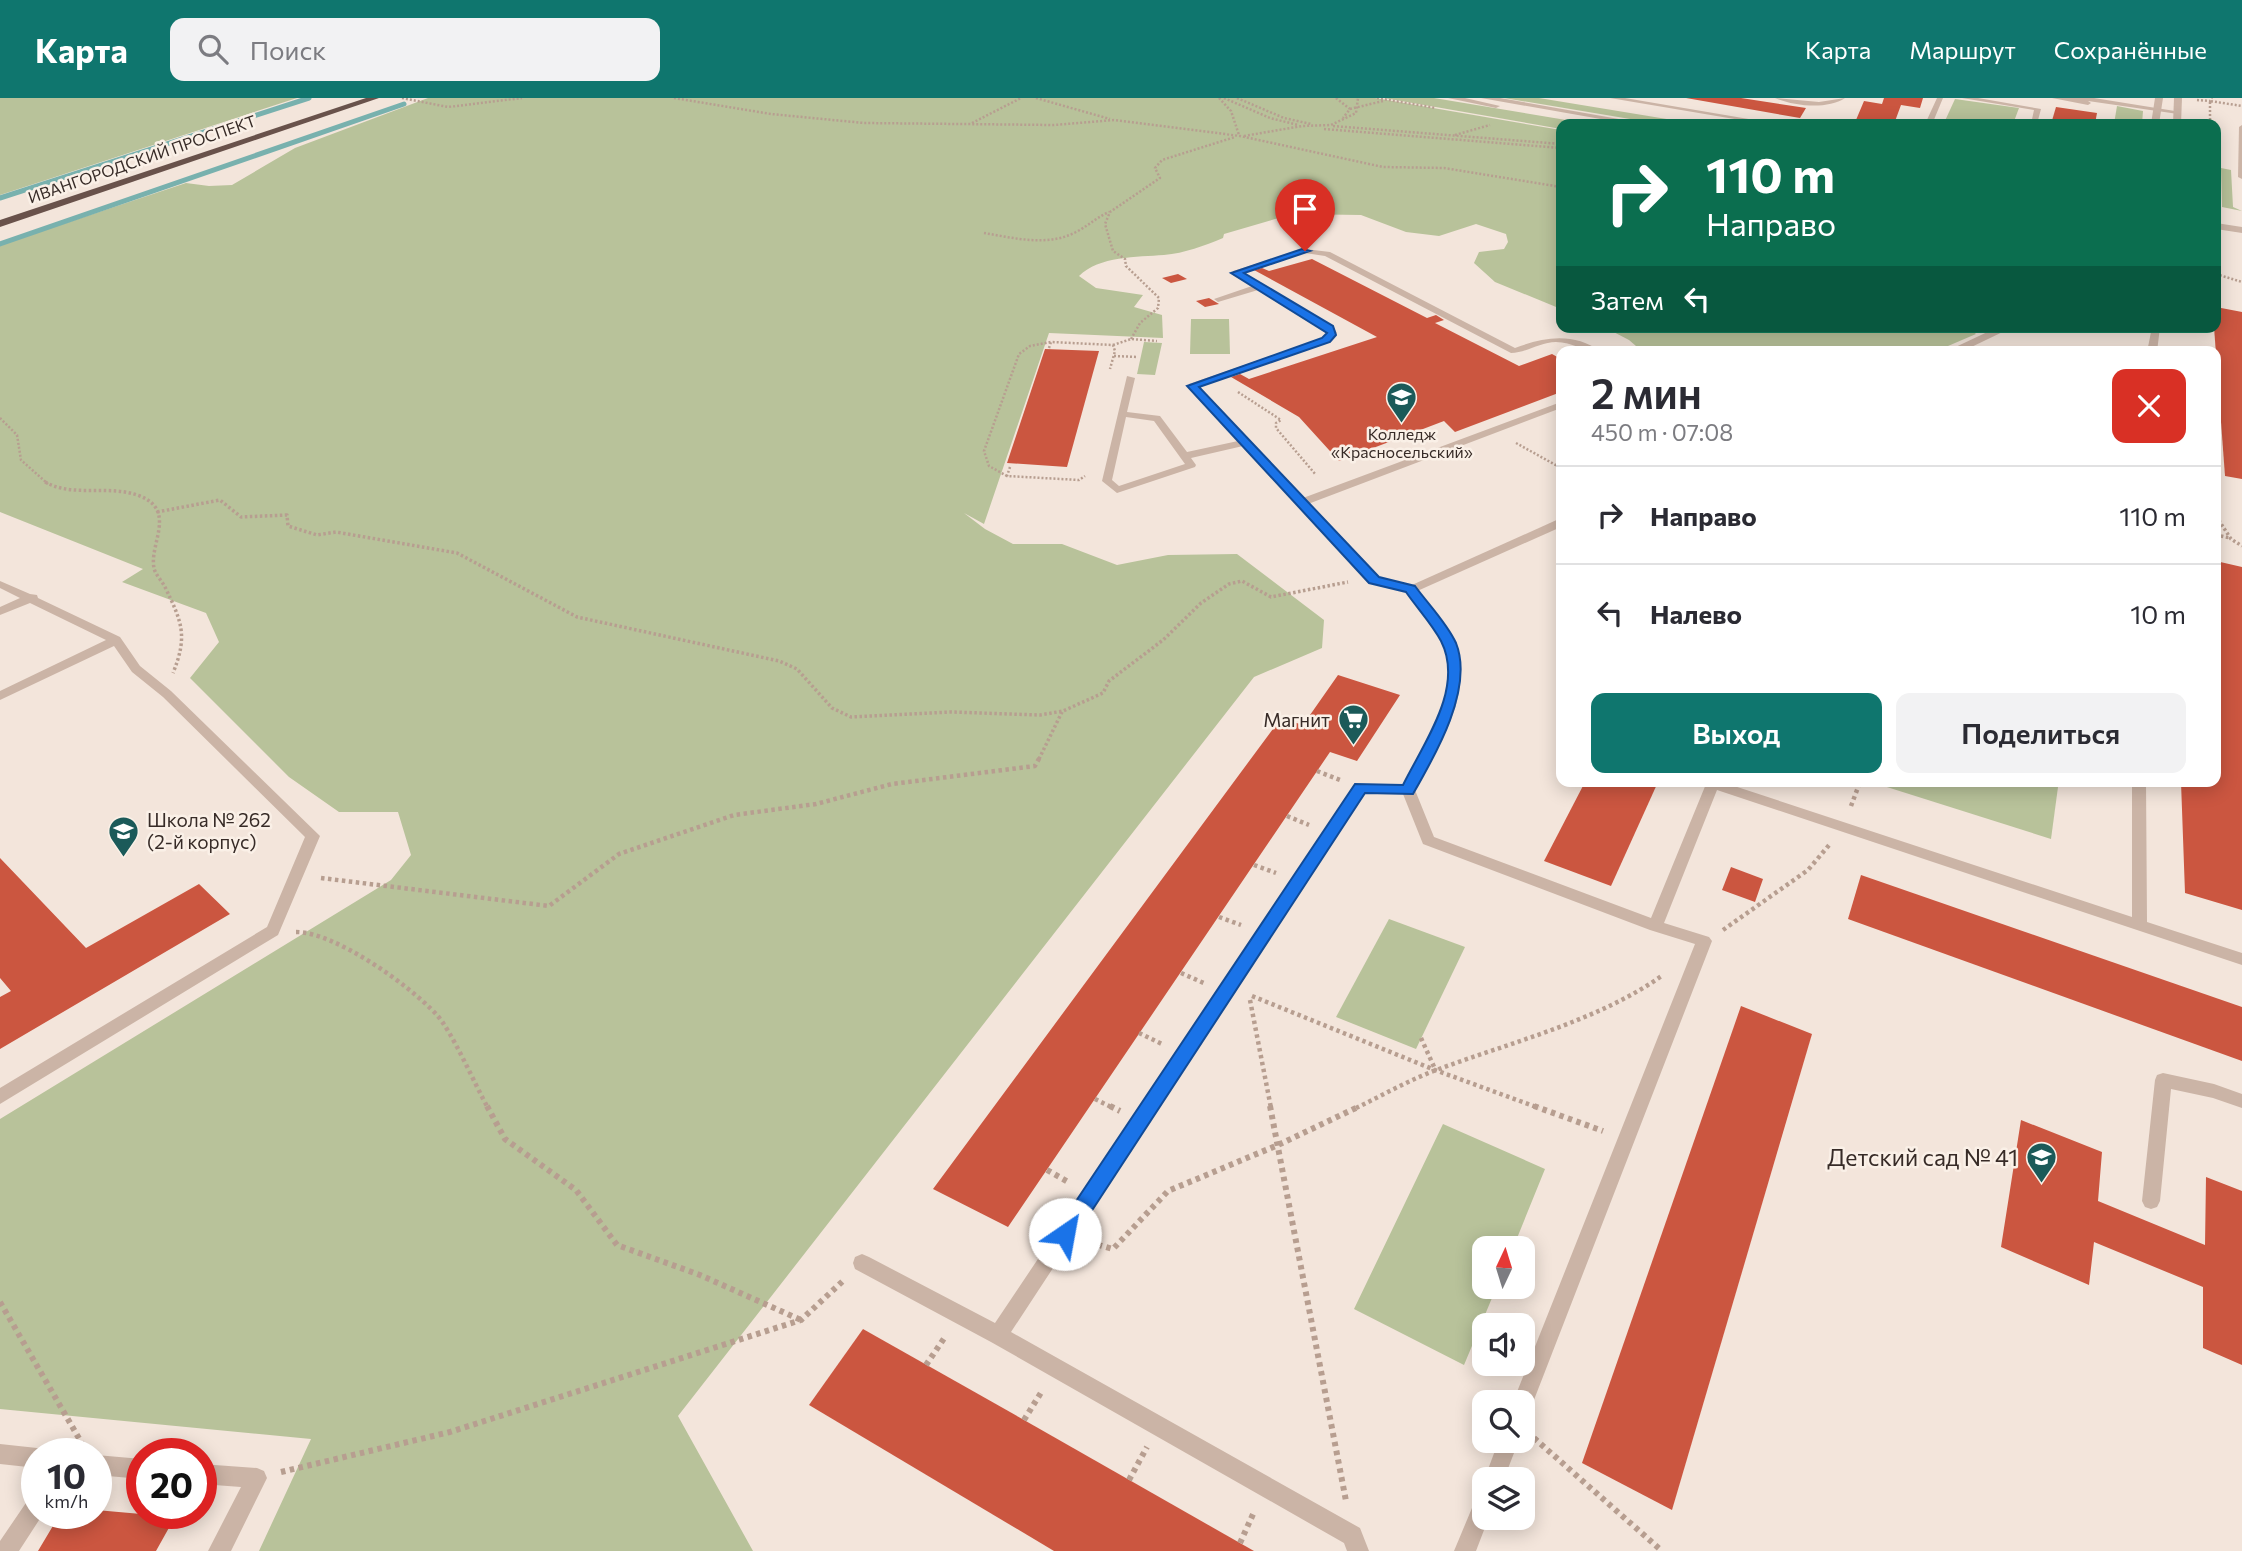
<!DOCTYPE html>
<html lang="ru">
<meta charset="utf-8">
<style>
body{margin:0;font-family:Commissioner,sans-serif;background:#f2f2f3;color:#2b2b33;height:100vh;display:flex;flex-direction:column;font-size:26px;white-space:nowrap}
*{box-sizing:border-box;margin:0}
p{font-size:23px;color:#7c7c81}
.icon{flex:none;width:38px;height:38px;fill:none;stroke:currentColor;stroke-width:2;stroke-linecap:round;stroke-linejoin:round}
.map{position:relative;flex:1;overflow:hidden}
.side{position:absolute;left:1556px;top:248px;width:665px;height:441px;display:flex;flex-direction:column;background:#fff;border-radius:14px;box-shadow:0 4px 18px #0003}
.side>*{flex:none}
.guide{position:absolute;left:1556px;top:21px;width:665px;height:214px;border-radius:14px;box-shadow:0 4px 18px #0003;background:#0b6e4f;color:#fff;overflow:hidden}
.needle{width:46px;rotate:4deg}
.fabs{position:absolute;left:1472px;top:1138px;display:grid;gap:14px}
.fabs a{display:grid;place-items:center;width:63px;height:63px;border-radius:14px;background:#fff;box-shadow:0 4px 18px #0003;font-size:35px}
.speed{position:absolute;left:21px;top:1340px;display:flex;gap:14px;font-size:35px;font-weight:700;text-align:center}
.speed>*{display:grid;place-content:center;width:91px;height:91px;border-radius:50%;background:#fff;box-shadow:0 4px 18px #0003;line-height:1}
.speed small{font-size:18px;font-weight:400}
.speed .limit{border:10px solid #d22;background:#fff;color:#111}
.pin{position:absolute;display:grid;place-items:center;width:60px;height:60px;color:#fff;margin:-72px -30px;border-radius:50% 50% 50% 0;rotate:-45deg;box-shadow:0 0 7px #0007}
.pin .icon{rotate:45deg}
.me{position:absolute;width:77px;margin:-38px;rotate:33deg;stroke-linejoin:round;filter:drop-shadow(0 0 5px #0008)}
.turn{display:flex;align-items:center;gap:24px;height:147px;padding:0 35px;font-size:32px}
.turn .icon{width:91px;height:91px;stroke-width:2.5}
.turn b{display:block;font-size:49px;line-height:60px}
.then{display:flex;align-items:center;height:66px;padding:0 35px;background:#0003;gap:14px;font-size:26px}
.round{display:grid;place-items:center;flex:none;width:74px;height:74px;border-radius:14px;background:#f2f2f3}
.head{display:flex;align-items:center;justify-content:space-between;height:119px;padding:0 35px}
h1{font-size:42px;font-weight:600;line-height:52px}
.button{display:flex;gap:14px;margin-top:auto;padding:14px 35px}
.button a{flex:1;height:80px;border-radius:14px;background:#0f766e;color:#fff;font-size:28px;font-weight:600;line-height:80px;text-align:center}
.button a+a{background:#f2f2f3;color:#2b2b33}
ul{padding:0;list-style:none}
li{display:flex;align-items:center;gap:21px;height:98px;padding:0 35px;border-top:2px solid #e1e1e2}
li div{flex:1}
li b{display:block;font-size:26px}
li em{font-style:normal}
header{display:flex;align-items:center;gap:42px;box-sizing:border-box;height:98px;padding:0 35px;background:#0f766e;color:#fff}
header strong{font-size:33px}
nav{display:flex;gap:38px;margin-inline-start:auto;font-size:24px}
.search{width:490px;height:63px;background:#f2f2f3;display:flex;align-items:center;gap:18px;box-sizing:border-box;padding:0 24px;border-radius:14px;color:#7c7c81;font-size:26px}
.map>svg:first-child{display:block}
</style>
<header>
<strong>Карта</strong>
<div class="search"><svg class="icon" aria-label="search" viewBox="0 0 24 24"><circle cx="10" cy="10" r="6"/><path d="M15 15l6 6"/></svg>Поиск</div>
<nav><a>Карта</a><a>Маршрут</a><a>Сохранённые</a></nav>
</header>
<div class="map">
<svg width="2242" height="1453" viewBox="0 0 2242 1453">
<rect width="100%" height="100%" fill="#f3e5db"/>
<!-- green -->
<g fill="#b8c29a">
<path d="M0,0H297L0,97Z"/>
<path d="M428,0H1375L1561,32V211L1495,184L1474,165L1479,154L1504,151L1508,144L1506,136L1476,126L1439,138L1406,134L1361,117L1292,116L1224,136L1223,140C1204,148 1185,155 1164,157C1137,159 1099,158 1079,178L1096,190L1143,197L1134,209L1162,217L1163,240L1049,235L984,426L964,415L985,431L1013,446H1062L1117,467L1168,457L1237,456L1324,522L1322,550L1254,579L678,1318L753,1453H259L311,1341L0,1311V1021L391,782L411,757L398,714H339L289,679L190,580L219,544L206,515L122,484L143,471L0,414V147L186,85L209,88L232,87L295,50Z"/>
<path d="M1384,0H1434L1590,26H1561V31Z"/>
<path d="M1504,0H1539L1697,26H1660Z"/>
<path d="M1955,1L2019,10L2013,26L1944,25Z"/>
<path d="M2117,8L2143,13L2142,26H2114Z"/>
<path d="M2221,70L2231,72L2233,109L2242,113L2222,109Z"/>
<path d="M1191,221H1229L1230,256H1190Z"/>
<path d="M1604,229H1969L1976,236L1934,254H1643L1629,242Z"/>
<path d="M1144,244L1162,245L1155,277L1137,276Z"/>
<path d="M1871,684H2044L2058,689L2051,741Z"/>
<path d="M1389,821L1465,849L1416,951L1336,919Z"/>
<path d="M1443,1026L1545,1071L1513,1150H1484V1188H1497L1464,1267L1354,1211Z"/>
</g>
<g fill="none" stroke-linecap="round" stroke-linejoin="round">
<!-- stream -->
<g stroke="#78b1ae" stroke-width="5">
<path d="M0,100L309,0"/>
<path d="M0,146L404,6"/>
</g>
</g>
<!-- building -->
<g fill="#cb5640">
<path d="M1686,0H1741L1806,10L1800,20Z"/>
<path d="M1884,0H1923L1920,10L1901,7L1894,26L1856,22L1864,3L1882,6Z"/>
<path d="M2056,9L2097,15L2095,26H2051Z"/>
<path d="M1312,161L1427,220L1436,217L1444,222L1435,225L1519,268L1552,256L1561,261V294L1455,334L1444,323L1339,363L1299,319L1231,279L1240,276L1249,281L1377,239L1254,172L1262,170L1269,173Z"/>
<path d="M1178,176L1187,181L1171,185L1162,180Z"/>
<path d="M1209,200L1219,206L1205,209L1196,203Z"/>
<path d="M2216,209L2242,214V381L2225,378L2214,229Z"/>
<path d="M1045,251L1099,253L1067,369L1007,365Z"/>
<path d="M2216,463L2242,469V812L2185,795L2181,684H2216Z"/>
<path d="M1338,577L1400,597L1357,663L1330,654L1008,1129L933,1091L1281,620L1303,627Z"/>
<path d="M1585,684H1658L1611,788L1544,763Z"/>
<path d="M0,760L86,850L199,786L230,816L0,951V899L11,893L0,880Z"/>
<path d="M1731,769L1763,781L1755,804L1722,792Z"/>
<path d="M1861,777L2242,909V963L1848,821Z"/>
<path d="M1741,908L1812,936L1672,1412L1582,1365Z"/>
<path d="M2021,1022L2102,1054L2098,1103L2205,1147L2206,1079L2242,1093V1267L2203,1250V1189L2094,1144L2089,1187L2001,1149Z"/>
<path d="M863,1231L1024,1322L1254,1453H1054L809,1307Z"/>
<path d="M96,1412L175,1419L156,1453H38L60,1416H96Z"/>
</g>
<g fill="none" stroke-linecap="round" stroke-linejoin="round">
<!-- path-far3 -->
<g stroke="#b79e90" stroke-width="2.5" stroke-dasharray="2 2" stroke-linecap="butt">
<path d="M402,0L448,9L522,0"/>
<path d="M674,0L771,16L864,25L1054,27L1114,22L1240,38L1383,69L1444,70L1561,89"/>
<path d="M1036,0L1110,21"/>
<path d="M1219,0L1231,13L1239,37"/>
<path d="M1224,0L1270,20L1298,27"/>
<path d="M1237,0L1284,20L1311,26"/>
<path d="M1336,0L1350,11L1343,20"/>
<path d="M1377,0L1436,10"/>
<path d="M2197,2L2210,3L2212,0"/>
<path d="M1350,11L1383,3"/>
<path d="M972,25L1021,0"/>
<path d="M2210,26V3L2242,8"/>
<path d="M1333,28L1561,46"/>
<path d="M1324,31L1561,50"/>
<path d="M1455,37L1490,27"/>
<path d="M1244,38L1302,28L1331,27L1356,15L1358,0"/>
<path d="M984,135C1014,140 1048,149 1076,134C1088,128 1097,119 1109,114"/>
<path d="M2216,176L2242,184"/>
<path d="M1131,241L1140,225L1158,210L1159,200L1126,168L1125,161L1113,153L1105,126L1110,114L1160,80L1155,70L1162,62L1235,39"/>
<path d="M1113,247L1131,241L1157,243"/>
<path d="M1049,250L1051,244L1113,247L1115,253L1110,271"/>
<path d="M1114,258L1137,259"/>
<path d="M1238,294L1281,322L1276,325V330L1316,377"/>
<path d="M0,320L17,337L21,362L48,386"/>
<path d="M1516,345L1561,370"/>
<path d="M1010,369L1007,378L1079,382L1085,378"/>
<path d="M1007,378L989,368L984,353L1019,256L1030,248L1051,244"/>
</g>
<!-- path-far2 -->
<g stroke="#b79e90" stroke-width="3.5" stroke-dasharray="2.5 2.5" stroke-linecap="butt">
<path d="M45,384C74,400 109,386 140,398C177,413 149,446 154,470C155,476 162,483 165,489C182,524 188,538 173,575"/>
<path d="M157,414L220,402L241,419L287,417L288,428L317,437L336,434L457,455L577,519L779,563L797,571L832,610L851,619L951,614L1040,617L1063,613L1103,595L1109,583L1163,542L1201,505L1229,486L1242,483L1271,499L1348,484"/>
<path d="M2216,418L2231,441L2242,448"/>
<path d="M2216,437L2230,440"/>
<path d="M1039,661L1062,614"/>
</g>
<!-- path-far1 -->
<g stroke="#b79e90" stroke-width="4.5" stroke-dasharray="3.5 3.5" stroke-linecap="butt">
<path d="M1317,673L1340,682"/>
<path d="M1851,708L1860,684"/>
<path d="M1287,718L1309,727"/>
<path d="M1254,767L1276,775"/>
<path d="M321,780L549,808L619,756L734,717L816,706L892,686L1035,668L1040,659"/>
<path d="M1219,819L1241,827"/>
<path d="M1723,832L1808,772L1830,746"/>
<path d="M296,834C335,834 409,887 436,916C452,933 475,987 488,1010"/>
<path d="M1181,875L1206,886"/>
<path d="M1252,898L1435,972L1539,1010"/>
<path d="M1250,902L1271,1010"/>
<path d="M1139,935L1164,947"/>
<path d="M1421,940L1435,971"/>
<path d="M1095,1001L1113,1010"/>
<path d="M1356,1010C1383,997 1411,981 1439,971C1512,944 1600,922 1663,877"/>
</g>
<!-- path -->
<g stroke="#b79e90" stroke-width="6" stroke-dasharray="4.5 4.5" stroke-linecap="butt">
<path d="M487,1008L505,1041L576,1092L617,1147L700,1177L801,1222"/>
<path d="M1110,1008L1120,1013"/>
<path d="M1270,1008L1346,1403"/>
<path d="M1534,1008L1603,1033"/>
<path d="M1047,1072L1070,1085"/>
<path d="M1089,1144L1113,1151L1168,1093L1278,1047L1360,1008"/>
<path d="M0,1204L84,1349"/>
<path d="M926,1267L945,1239"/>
<path d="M1024,1322L1042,1293"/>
<path d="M1534,1340L1662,1453"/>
<path d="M281,1374L450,1334L801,1222L844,1182"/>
<path d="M1129,1382L1147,1349"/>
<path d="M1240,1445L1254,1414"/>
</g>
<!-- service -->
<g fill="#cbb4a6" fill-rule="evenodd">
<path d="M1610,0H1625L1778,26H1764Z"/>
<path d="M1775,0L1819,4L1845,0C1827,12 1794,8 1775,0Z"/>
<path d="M1937,0H1943L1933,24L1943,26H1915L1926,24Z"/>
<path d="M1962,0H1978L2041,11L2037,26H2031L2034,12Z"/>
<path d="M2052,0H2094L2181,14L2178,16L2088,3L2091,5L2088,7Z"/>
<path d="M2242,27V81L2238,79L2239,29Z"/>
<path d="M1305,151L1330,154L1515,250C1544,239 1574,234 1601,254C1585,254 1572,244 1556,244C1540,244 1526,255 1511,255L1325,158L1305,155L1243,176L1333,228L1337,235L1329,244L1198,289L1303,400L1561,304V310L1308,406L1378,480L1414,489C1428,507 1447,524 1455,546C1475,597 1437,649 1415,692L1434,739L1651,820L1706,686L1722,684L2132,819V684H2146L2147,824L2242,855V867L1717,692L1664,825L1709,839L1712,843L1532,1307L1529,1314L1522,1317V1304H1513L1695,846L1650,832L1423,746L1403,696L1365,695L1011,1234L1360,1430L1369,1453H1347L1344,1445L991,1244L855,1171L853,1165L855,1159L862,1156L869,1159L995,1225L1356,687H1404L1429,640L1445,602L1449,583L1448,564L1443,545L1406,493L1370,484L1243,348L1191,360L1196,367L1195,369L1117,395L1102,383L1127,278L1135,280L1127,314L1160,318L1187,354L1238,343L1189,290V286L1323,240L1328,235L1258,192L1218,204L1214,201L1252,188L1233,177V173ZM1126,319L1154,323L1185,366L1119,388L1112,382Z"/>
<path d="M2152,229H2160L2157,254H2147Z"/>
<path d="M2124,251L2135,254H2120Z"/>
<path d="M0,483L30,496L37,497L38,500L120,539L140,568L171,593L320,738L278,837L0,1006V990L267,829L305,739L163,599L132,574L114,548L0,602V593L106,542L30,505L0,517V509L20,500L0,490Z"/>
<path d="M2163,975L2214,986L2242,996V1010L2213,1000L2171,991L2160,1103L2157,1109L2151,1111L2145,1109L2142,1103L2155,982L2157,977Z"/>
<path d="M1499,1342H1519L1504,1381L1484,1382Z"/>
<path d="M0,1346L37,1350L44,1353L46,1356H37V1370L0,1366Z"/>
<path d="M96,1357L142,1361V1381L96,1377Z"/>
<path d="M201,1366L257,1370L264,1373L267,1380L231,1453H208L241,1389L201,1386Z"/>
<path d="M1484,1394V1419H1489L1476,1453H1454L1477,1398Z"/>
<path d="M37,1396V1416H43L19,1453H0V1443L30,1399Z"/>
</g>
<!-- minor -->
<g fill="#cbb4a6" fill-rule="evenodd">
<path d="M1448,0H1465L1500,8L1496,10Z"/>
<path d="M1481,0H1500L1647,26H1629Z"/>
<path d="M2155,0H2163L2159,26H2151Z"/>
<path d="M2174,0H2182L2181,26H2173Z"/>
<path d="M2216,125L2242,129V135L2216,131Z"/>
<path d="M1998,229H2013L1961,254H1945Z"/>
<path d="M1561,420V429L1415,494H1405L1403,491Z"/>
</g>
<!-- trunk -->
<path fill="#69524b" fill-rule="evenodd" d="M366,0H379L0,129V122Z"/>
</g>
<!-- route -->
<path fill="#1a73e8" stroke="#114b97" stroke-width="2" d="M1302,151L1310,153L1244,175L1333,228L1336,237L1330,244L1199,289L1379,479L1415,488C1428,506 1447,525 1456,545C1474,590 1436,656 1413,696L1365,695L1072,1143L1065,1146L1058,1143L1054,1136L1058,1130L1355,686L1403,687C1423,646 1465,590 1441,543C1432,526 1417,510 1406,494L1369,485L1187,288L1322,240L1327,235L1231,175Z"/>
<!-- icons -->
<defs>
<symbol id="university-pin" viewBox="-11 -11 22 30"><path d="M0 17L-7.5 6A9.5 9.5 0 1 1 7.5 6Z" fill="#1b5a59" stroke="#faf0e7"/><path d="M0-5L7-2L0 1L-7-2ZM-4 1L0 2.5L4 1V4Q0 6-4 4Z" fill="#fff"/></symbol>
<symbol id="supermarket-pin" viewBox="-11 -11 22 30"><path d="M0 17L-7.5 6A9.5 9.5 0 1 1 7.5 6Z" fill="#1b5a59" stroke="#faf0e7"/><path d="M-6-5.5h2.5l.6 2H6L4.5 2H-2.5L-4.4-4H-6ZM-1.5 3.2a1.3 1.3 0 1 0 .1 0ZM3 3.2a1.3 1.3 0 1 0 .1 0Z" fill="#fff"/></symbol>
<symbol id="school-pin" viewBox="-11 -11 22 30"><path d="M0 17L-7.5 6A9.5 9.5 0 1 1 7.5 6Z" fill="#1b5a59" stroke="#faf0e7"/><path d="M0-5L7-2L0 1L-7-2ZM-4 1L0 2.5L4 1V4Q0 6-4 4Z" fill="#fff"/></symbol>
</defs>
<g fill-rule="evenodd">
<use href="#university-pin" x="1384" y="282" width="35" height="47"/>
<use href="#supermarket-pin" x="1336" y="604" width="35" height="47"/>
<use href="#school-pin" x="106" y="716" width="35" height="47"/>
<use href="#school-pin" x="2024" y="1042" width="35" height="47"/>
</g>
<g text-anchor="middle" stroke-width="5" stroke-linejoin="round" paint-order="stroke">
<!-- far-street labels -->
<g font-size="16" fill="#372b27" stroke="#faf0e7">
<text transform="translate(142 61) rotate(-19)" y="6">ИВАНГОРОДСКИЙ ПРОСПЕКТ</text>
</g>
<!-- far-poi labels -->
<g font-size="16" fill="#372b27" stroke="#faf0e7">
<text x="1402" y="342">Колледж<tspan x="1402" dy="18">«Красносельский»</tspan></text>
</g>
<!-- poi labels -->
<g font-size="19" fill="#372b27" stroke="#faf0e7" text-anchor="end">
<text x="1330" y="629">Магнит</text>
<text x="147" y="729" text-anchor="start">Школа № 262<tspan x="147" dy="22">(2-й корпус)</tspan></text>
</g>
<!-- near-poi labels -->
<g font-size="23" fill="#372b27" stroke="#faf0e7" text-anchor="end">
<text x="2018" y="1068">Детский сад № 41</text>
</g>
</g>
</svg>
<div class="fabs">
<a><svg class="needle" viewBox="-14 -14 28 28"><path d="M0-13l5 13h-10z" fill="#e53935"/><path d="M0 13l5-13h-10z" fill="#7c7c81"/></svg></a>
<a><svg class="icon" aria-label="sound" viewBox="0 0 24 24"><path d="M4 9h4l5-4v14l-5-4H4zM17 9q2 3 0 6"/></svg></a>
<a><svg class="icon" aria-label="search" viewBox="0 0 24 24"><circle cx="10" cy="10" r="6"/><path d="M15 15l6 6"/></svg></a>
<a><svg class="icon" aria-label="layers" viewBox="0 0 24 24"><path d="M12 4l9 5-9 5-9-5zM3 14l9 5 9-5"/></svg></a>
</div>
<div class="speed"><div>10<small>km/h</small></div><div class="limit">20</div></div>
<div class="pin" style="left:1305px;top:153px;background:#d93025"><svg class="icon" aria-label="arrive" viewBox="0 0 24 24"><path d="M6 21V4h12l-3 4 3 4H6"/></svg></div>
<svg class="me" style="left:1065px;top:1136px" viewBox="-20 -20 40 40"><circle r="19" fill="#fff"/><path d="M0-13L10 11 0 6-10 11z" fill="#1a73e8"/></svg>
<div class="guide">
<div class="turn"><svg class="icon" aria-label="right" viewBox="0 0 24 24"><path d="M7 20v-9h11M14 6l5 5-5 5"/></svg><div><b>110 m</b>Направо</div></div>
<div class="then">Затем<svg class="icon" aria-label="left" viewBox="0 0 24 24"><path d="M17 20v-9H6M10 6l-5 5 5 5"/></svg></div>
</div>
<section class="side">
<div class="head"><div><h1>2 мин</h1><p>450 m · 07:08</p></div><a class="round" style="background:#d93025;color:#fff"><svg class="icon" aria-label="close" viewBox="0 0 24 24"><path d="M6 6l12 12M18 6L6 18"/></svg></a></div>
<ul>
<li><svg class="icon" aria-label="right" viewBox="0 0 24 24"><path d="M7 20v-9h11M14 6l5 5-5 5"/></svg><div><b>Направо</b></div><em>110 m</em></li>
<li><svg class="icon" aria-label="left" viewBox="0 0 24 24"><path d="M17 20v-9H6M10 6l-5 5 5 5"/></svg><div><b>Налево</b></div><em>10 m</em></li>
</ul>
<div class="button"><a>Выход</a><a>Поделиться</a></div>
</section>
</div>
